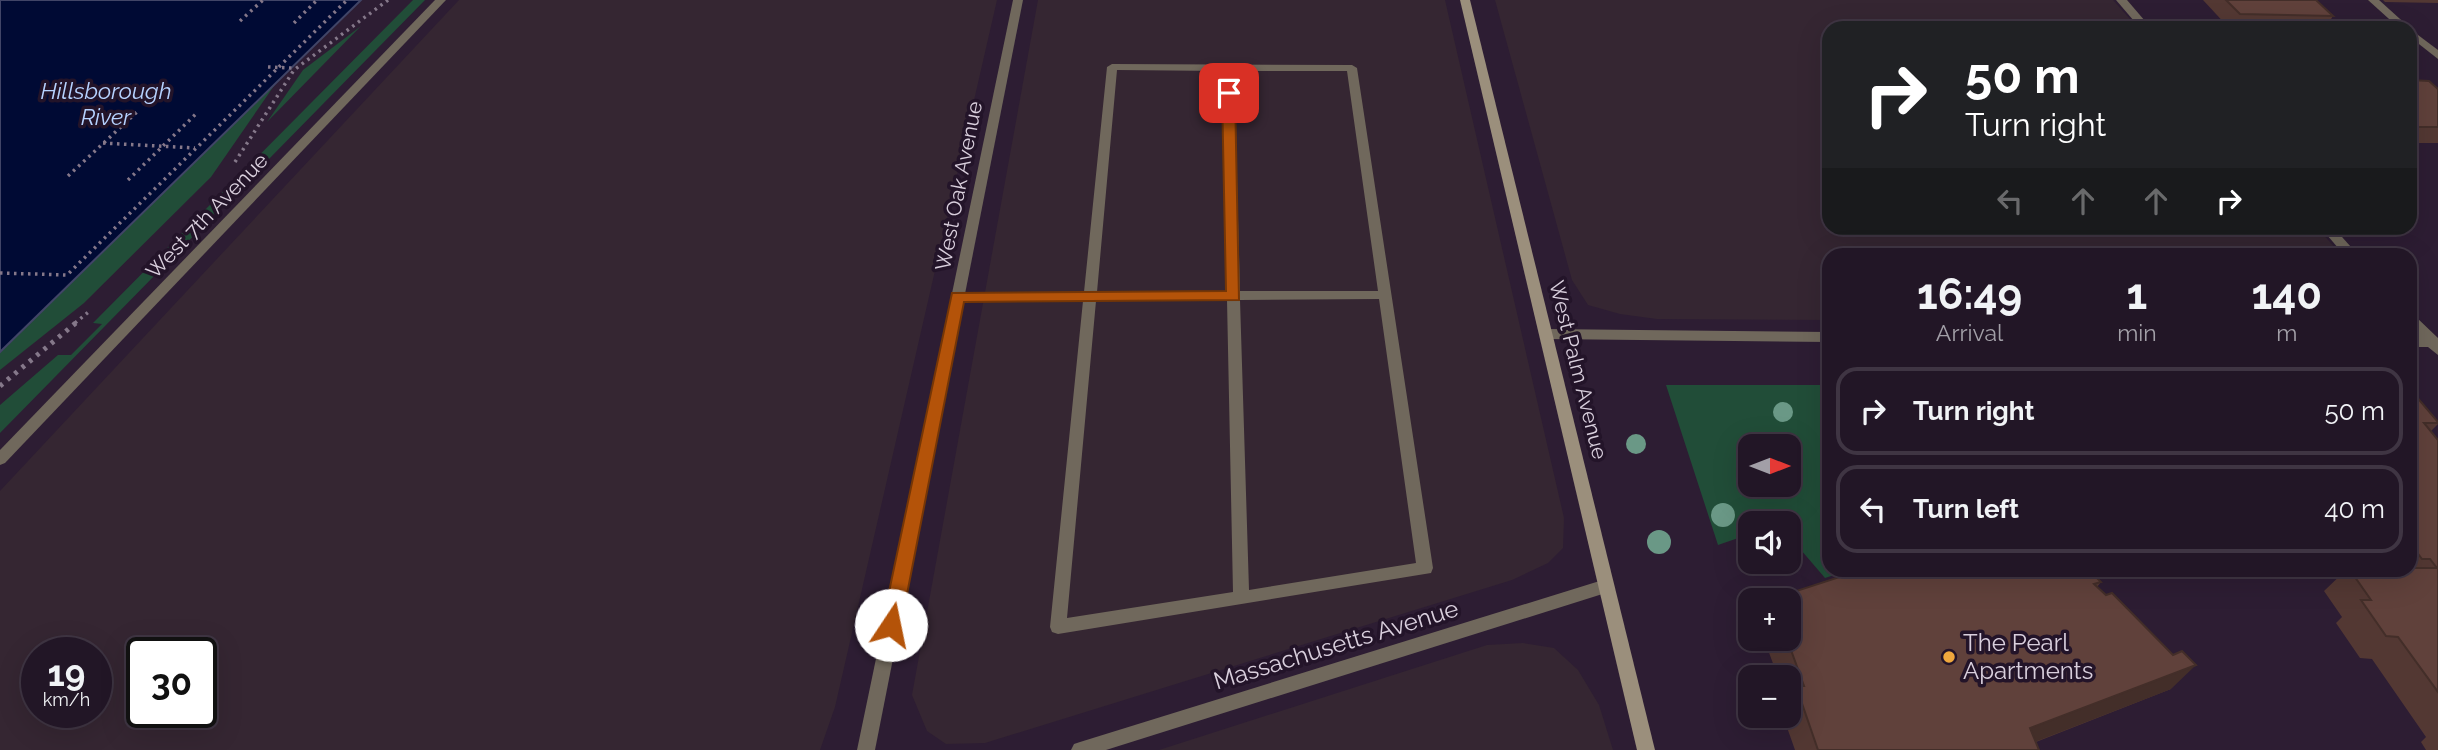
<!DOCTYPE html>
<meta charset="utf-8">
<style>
body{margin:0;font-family:Raleway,sans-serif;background:#2a1f2e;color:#f1f3f6;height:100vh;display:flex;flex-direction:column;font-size:26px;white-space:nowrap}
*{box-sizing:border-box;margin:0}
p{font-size:23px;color:#a29fa7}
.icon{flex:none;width:38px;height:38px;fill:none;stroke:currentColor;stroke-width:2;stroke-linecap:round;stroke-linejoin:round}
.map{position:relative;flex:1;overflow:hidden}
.drawer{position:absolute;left:1822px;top:248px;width:595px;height:329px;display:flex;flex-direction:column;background:#221626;border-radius:21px;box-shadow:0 7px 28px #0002,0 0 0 2px #3f3543}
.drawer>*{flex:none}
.top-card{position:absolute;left:1822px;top:21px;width:595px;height:214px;border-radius:21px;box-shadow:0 7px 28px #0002,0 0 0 2px #3f3543;background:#202124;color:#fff;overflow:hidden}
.needle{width:46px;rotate:90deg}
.controls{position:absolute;left:1738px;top:434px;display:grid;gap:14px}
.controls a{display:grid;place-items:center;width:63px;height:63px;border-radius:14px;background:#221626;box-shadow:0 7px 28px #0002,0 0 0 2px #3f3543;font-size:35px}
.speed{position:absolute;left:21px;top:637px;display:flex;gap:14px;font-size:35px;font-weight:700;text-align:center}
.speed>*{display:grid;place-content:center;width:91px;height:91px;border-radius:50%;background:#221626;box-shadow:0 7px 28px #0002,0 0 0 2px #3f3543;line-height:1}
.speed small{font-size:18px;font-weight:400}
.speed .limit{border:4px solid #111;border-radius:10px;background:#fff;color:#111}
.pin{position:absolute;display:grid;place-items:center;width:60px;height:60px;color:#fff;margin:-30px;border-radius:14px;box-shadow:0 4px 10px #0006}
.me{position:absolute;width:77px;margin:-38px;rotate:11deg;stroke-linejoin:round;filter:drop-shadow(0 0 5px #0008)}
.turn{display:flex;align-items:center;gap:24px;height:147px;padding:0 28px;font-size:32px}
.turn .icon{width:91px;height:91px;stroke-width:2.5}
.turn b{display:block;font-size:49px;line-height:60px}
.lanes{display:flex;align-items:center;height:66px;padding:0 28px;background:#0003;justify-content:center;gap:35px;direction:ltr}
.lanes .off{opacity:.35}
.eta{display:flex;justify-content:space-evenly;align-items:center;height:119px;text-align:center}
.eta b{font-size:42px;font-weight:700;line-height:49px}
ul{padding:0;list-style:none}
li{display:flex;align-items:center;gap:21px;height:88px;margin:0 14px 10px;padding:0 14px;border:4px solid #3f3543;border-radius:21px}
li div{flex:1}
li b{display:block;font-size:26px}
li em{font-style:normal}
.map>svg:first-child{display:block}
</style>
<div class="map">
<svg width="2438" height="750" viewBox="0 0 2438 750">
<rect width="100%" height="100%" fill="#2d1d33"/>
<!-- commercial -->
<g fill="#352632" fill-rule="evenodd">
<path d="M459,0H997L835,707L820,750H0V491ZM37,653H96V712H37ZM142,653H201V712H142Z"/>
<path d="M1038,0H1445L1564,518L1563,548L1548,563L1512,580L985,743L946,744L927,731L912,695Z"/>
<path d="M1495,0H2113L2138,28H1829V228H2317L2342,255L1829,256V320L1657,319L1620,314L1588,305L1572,280Z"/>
<path d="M1523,643L1554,648L1578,670L1599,705L1613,750H1159L1487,645Z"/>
</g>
<!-- green -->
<g fill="#214d38" fill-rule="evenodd">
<path d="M413,0H425L0,433V405L58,355H71L102,324L93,323Z"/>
<path d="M361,26L267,122L303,70Z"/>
<path d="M276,83L211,177L84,303L0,370V353Z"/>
<path d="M1666,385H1829V570L1846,571L1825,578L1789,536L1788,523H1750V534L1718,545ZM1750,446H1788V485H1750Z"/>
</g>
<!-- water -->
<path fill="#000a34" stroke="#414567" stroke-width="2" d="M0,0H361L0,352Z"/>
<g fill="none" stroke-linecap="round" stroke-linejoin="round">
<!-- path-far1 -->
<g stroke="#85788a" stroke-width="3.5" stroke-dasharray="2.5 4.5" stroke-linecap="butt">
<path d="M240,21L263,0"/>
<path d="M294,23L317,0"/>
<path d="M268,67L292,68"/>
<path d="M103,143L195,148"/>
<path d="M235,162L294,70L388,0"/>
<path d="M68,176L138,111"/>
<path d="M128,180L198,112"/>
<path d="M0,273L67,275L347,0"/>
<path d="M75,323L91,310"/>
</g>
<!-- path -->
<path stroke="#85788a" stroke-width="5" stroke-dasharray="3.5 6" stroke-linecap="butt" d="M0,386L77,322"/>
<!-- lane -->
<g fill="#70685c" fill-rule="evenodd">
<path d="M2368,0H2379L2410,28H2399Z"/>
<path d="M2410,29L2438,50V59L2410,37Z"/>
<path d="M1112,64L1352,65L1357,68L1433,568L1431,573L1058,634L1052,632L1050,627L1083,301H958L951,297L958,293L1084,292L1107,67ZM1117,70L1223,71L1227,291L1097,292ZM1234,71H1347L1378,291H1240ZM1379,299L1416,563L1249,590L1240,300ZM1227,300L1233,592L1067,618L1096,301Z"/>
</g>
<!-- street -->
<g fill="#70685c" fill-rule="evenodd">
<path d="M435,0H446L5,463L0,465V450Z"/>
<path d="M1013,0H1023L875,750H857Z"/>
<path d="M2116,0H2127L2151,28H2140Z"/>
<path d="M2321,228H2334L2359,256H2345Z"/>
<path d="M2410,314L2415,316L2438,338V355L2428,347H2410V337L2419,338L2410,327Z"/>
<path d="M1546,329L1829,332V342L1546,339L1539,334Z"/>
<path d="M1606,579L1612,581L1614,586L1612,591L1106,750H1071L1074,744L1080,742Z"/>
</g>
<!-- secondary -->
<path fill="#9b8f7c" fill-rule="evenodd" d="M1460,0H1470L1655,750H1637Z"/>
</g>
<!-- trees -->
<g fill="#6a9886">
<circle cx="1783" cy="412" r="10"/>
<circle cx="1636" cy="444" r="10"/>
<circle cx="1723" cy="515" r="12"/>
<circle cx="1659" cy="542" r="12"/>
</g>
<!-- wall -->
<g fill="#533833">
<path d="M2203,0H2316L2333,16L2326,27L2363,28H2229Z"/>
<path d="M2383,0H2438V3L2385,2Z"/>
<path d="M2410,80L2438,89V143H2410Z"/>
<path d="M2410,389L2438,422V424L2431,431L2438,440V750H2426L2421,742L2426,737L2372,659L2360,658L2336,623L2342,617L2324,591L2346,570H2410Z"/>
<path d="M1845,570H2089L2101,582L2097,587L2171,689L2036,742L2039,750H1795L1783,716H1788V677H1778L1764,639H1788V600H1771L1772,599L1841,576Z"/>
</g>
<!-- shaded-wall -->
<path fill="#432e29" d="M2196,665L2171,689L2014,750L2030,728Z"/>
<!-- building -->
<g fill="#60413b" stroke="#432e29" stroke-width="2">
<path d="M2226,0H2316L2333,16L2240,14Z"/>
<path d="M2262,26L2363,28H2264Z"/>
<path d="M2410,80L2429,81L2438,89V127H2410Z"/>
<path d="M2410,389L2438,422V423H2424L2438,440V692L2398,637L2386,636L2361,600H2371L2350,570H2410V568H2437L2430,559H2422L2410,543Z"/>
<path d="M1847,570H2089L2101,582L2094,584L2106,595L2112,593L2173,655L2182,651L2196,665L2030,728L2039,750H1818L1796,686H1804L1787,639H1788V600H1773L1772,599L1849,574Z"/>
</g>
<!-- route -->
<path fill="#b45309" stroke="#753606" stroke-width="2" d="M1229,89L1235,93L1239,300L964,302L901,625L898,631H885L882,625L952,293L1226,291L1222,93Z"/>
<!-- markers -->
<circle fill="#efa73d" stroke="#231429" stroke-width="2.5" cx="1949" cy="657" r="7"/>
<g text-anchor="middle" stroke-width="7" stroke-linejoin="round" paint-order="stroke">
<!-- street labels -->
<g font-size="21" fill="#d9cfdd" stroke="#231429">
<text transform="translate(959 186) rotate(-79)" y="7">West Oak Avenue</text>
<text transform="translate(207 216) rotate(-46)" y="7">West 7th Avenue</text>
<text transform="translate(1578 370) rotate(76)" y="7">West Palm Avenue</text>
</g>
<!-- water labels -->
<g font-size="23" font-style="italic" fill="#b6d2ff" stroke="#231429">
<text x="106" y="99">Hillsborough<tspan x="106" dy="26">River</tspan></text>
</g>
<!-- near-poi labels -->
<g font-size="24" fill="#d9cfdd" stroke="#231429" text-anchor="start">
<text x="1963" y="651">The Pearl<tspan x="1963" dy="28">Apartments</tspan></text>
</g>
<!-- near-street labels -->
<g font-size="24" fill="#d9cfdd" stroke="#231429">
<text transform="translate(1336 645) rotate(-17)" y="8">Massachusetts Avenue</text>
</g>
</g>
</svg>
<div class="controls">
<a><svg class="needle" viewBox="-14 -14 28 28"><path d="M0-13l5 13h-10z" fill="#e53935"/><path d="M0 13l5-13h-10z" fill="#a29fa7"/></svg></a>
<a><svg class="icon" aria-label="sound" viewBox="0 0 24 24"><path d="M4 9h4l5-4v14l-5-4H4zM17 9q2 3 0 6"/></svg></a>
<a>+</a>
<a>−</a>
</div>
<div class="speed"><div>19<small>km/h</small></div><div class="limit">30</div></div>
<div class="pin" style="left:1229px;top:93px;background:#d93025"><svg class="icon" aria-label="arrive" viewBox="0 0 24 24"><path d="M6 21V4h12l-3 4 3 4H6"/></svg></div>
<svg class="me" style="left:891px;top:625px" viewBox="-20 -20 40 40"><circle r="19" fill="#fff"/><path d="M0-13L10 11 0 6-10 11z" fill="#b45309"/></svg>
<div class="top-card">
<div class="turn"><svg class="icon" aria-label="right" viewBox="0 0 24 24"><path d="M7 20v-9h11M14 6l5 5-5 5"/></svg><div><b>50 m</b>Turn right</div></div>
<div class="lanes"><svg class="icon off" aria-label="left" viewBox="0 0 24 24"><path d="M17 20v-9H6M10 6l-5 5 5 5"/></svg><svg class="icon off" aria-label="ahead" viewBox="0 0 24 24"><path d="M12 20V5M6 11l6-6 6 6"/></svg><svg class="icon off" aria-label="ahead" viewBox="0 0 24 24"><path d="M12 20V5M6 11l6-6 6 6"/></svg><svg class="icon" aria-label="right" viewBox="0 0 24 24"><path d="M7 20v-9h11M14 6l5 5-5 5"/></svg></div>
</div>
<section class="drawer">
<div class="eta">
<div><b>16:49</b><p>Arrival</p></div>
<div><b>1</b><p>min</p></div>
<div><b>140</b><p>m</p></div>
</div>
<ul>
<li><svg class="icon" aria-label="right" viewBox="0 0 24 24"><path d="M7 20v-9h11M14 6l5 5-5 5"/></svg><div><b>Turn right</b></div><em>50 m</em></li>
<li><svg class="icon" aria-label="left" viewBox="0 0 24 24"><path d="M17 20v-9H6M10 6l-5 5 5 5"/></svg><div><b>Turn left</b></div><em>40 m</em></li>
</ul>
</section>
</div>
